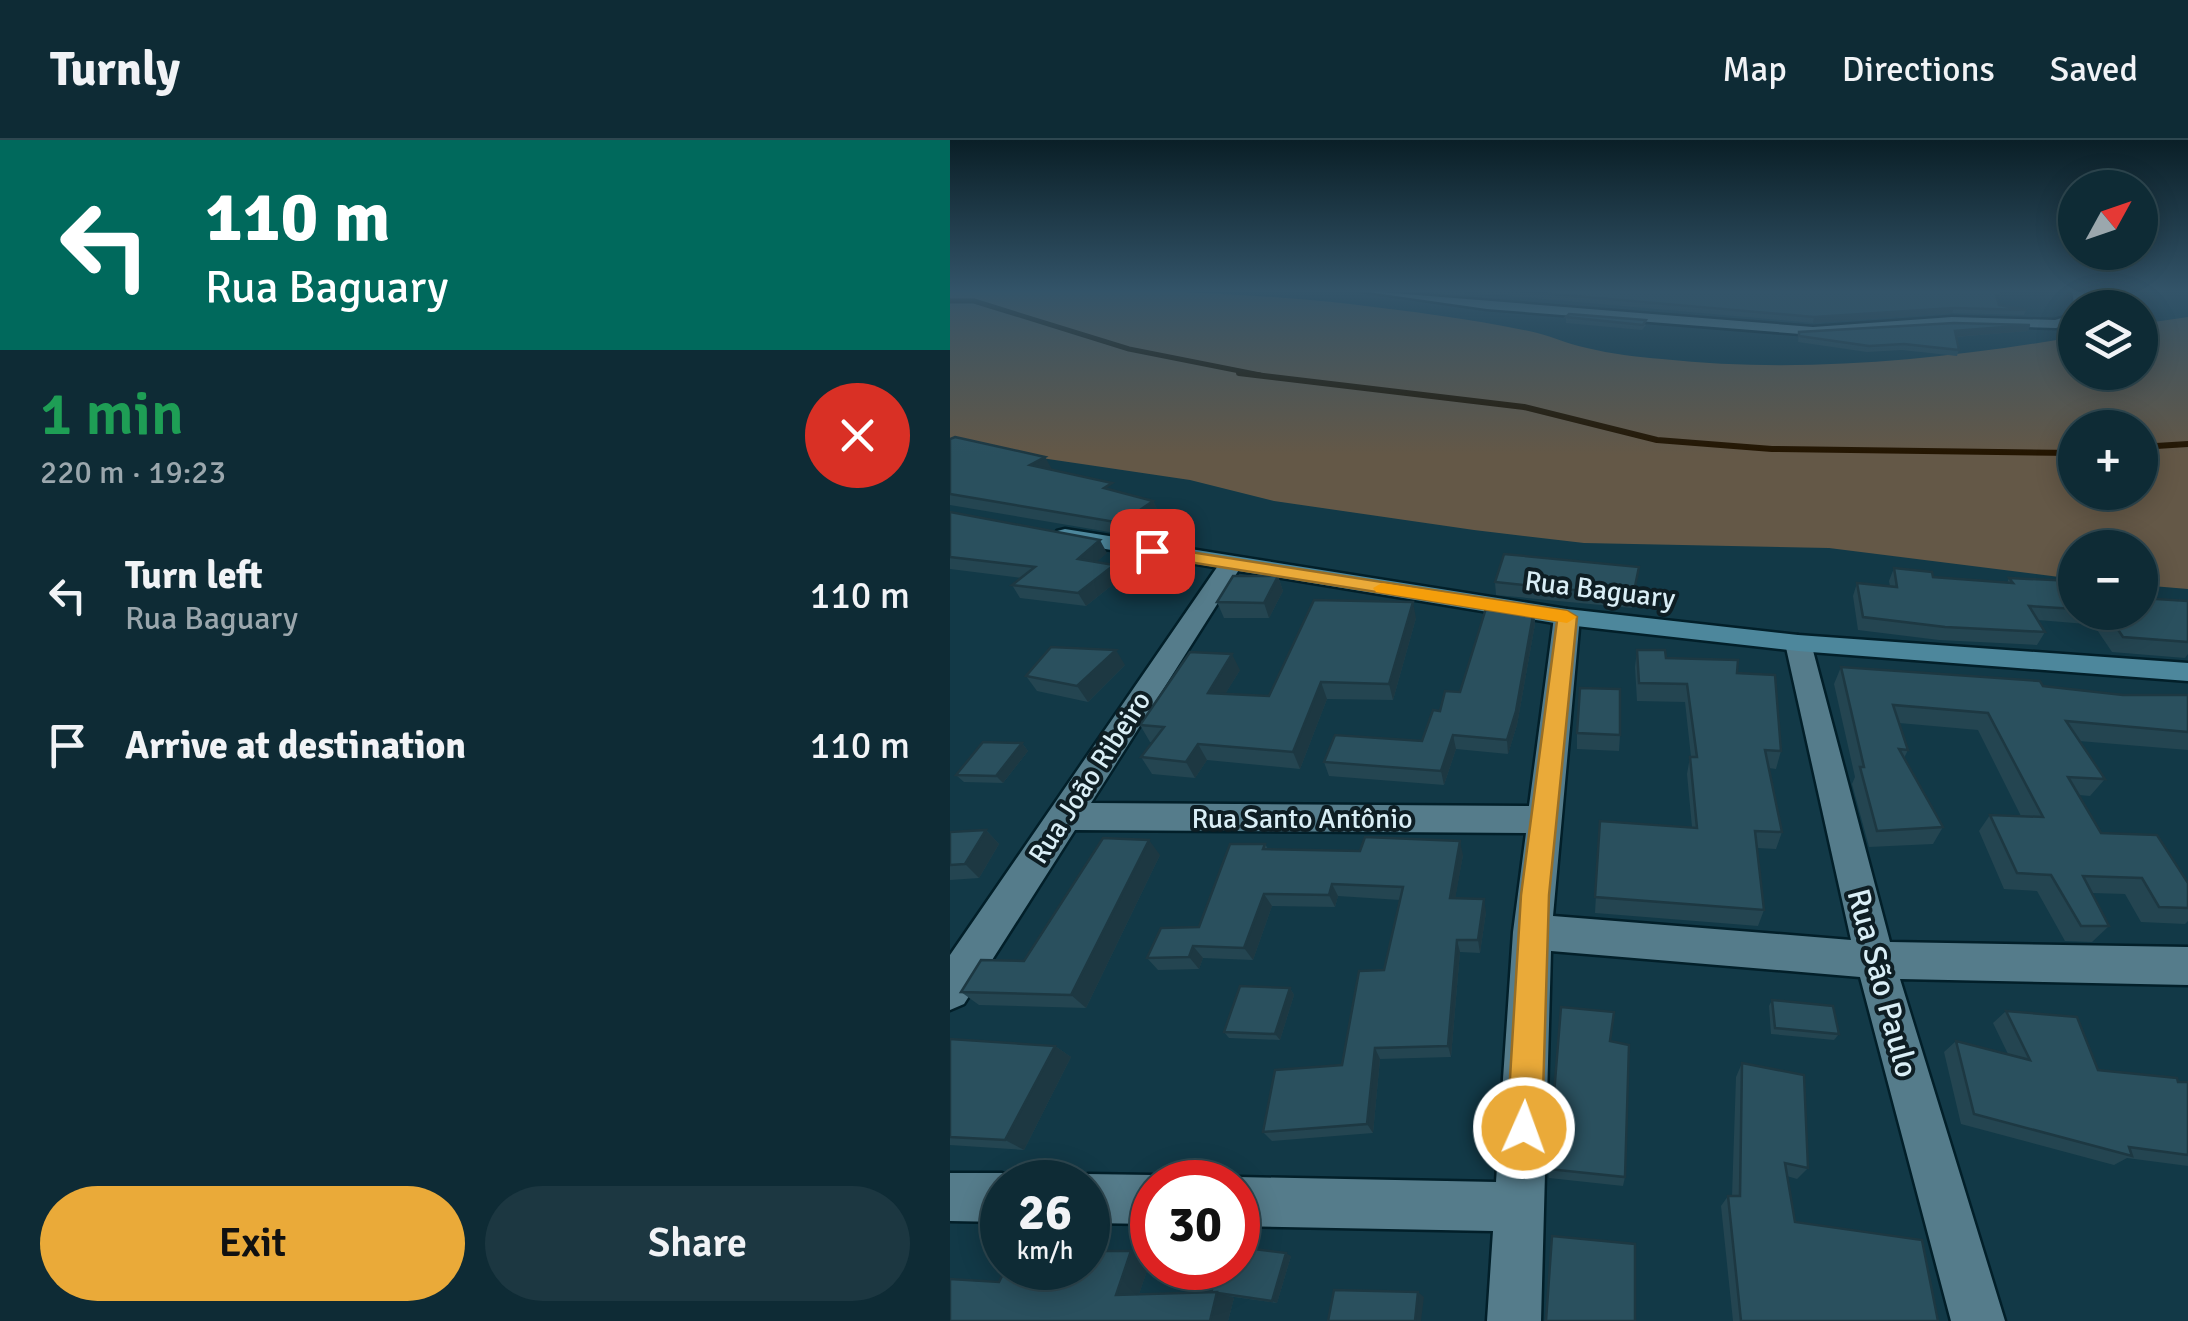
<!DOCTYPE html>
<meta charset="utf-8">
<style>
body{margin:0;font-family:Signika,sans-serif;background:#1c3741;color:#f1f3f6;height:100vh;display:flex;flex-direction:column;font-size:38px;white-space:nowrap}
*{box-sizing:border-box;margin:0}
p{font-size:32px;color:#9ba7ad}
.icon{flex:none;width:55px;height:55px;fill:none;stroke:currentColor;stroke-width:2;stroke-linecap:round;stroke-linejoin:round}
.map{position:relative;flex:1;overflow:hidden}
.side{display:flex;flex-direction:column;background:#0e2b35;width:950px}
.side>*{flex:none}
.guide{background:#00695c;color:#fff;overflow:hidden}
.needle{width:65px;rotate:50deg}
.fabs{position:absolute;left:1108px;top:30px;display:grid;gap:20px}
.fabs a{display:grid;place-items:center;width:100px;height:100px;border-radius:50%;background:#0e2b35;box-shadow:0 5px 25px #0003,0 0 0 2px #2e4750;font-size:50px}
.speed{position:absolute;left:30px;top:1020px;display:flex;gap:20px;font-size:50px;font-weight:700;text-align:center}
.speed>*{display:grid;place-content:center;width:130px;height:130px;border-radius:50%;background:#0e2b35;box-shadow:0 5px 25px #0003,0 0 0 2px #2e4750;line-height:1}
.speed small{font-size:25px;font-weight:400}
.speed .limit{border:15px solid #d22;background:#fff;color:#111}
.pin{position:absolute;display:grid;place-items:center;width:85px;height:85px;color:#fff;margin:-42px;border-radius:20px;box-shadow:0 5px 15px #0006}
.me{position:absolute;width:110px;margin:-55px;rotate:2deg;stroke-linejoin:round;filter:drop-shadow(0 0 8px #0008)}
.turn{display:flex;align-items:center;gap:35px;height:210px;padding:0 40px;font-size:45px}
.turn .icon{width:130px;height:130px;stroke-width:2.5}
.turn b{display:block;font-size:70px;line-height:85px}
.round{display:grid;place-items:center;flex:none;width:105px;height:105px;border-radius:52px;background:#1c3741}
.summary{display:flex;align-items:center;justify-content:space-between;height:170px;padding:0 40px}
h1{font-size:60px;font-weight:600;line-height:75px;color:#1e9e55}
.action{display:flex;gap:20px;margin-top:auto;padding:20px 40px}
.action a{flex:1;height:115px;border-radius:60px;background:#eaaa39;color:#111;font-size:40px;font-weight:600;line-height:115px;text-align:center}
.action a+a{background:#1c3741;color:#f1f3f6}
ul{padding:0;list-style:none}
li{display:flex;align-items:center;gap:30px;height:150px;padding:0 40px}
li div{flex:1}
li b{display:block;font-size:38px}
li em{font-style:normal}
header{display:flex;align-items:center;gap:60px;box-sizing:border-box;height:140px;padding:0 50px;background:#0e2b35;border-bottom:2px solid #2e4750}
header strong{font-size:48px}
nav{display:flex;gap:55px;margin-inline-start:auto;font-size:35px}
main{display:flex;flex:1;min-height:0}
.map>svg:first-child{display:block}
</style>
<header>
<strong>Turnly</strong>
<nav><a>Map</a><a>Directions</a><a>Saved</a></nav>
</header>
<main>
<section class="side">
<div class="guide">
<div class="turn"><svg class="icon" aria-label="left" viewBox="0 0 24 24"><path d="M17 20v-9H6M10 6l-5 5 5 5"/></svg><div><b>110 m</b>Rua Baguary</div></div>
</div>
<div class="summary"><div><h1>1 min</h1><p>220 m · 19:23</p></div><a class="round" style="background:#d93025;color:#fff"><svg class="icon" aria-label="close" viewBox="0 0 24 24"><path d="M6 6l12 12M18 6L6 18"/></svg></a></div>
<ul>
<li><svg class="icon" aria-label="left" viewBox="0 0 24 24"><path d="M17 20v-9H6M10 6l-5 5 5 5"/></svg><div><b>Turn left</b><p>Rua Baguary</p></div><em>110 m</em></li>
<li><svg class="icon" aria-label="arrive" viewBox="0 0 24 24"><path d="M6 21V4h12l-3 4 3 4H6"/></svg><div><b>Arrive at destination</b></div><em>110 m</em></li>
</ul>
<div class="action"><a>Exit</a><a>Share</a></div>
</section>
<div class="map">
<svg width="1238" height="1181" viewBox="0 0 1238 1181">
<rect width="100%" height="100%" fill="#123947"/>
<!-- green -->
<path fill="#645847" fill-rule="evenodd" d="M0,150C133,150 267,149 400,164C459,171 521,179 579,191C599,195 617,204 637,208C661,214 687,217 712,219C850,234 988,220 1125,197V232H1190V184L1238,177V449L1190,445V408H1125V439L879,408L634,403L524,390L324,361L240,340L71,315L0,298ZM1125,288H1190V352H1125Z"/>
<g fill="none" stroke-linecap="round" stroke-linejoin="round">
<!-- stream-far1 -->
<path stroke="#241500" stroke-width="5" d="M0,161H24L179,209L310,235"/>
<!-- stream -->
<g stroke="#241500" stroke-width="6">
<path d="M289,233L574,267L707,300L822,309L1125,313"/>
<path d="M1190,307L1238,304"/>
</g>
<defs>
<g id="street">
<path d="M404,150L863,187L1002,177L1105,180L1125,174V182L1106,188L1002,185L863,195L537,169Z"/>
<path d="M1122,150H1134L1136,168L1125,170Z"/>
<path d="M280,418L292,425L141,663L579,666L604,477L617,469L630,477L603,776L901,800L835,503L848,495L861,503L940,802L1238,807V845L950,839L1055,1181H1001L910,837L601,811L591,1181H537L543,1091L288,1086V1042H276L288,1037L546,1042L563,792L576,693L125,690L14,864L0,870V815L272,420Z"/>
<path d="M0,1033H52L69,1041L52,1042V1082L0,1081Z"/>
<path d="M138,1034L202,1035L219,1042H202V1084L138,1083V1042H120Z"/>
</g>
<path id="secondary" d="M115,389L617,469L848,495L1238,523V541L848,511L617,485L107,401L104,396L107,391Z"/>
</defs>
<!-- street casing -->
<use href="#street" stroke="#021f29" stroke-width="5"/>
<!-- secondary casing -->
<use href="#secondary" stroke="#021f29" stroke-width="5"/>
<!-- street -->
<use href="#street" fill="#557c8b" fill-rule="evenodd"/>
<!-- secondary -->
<use href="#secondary" fill="#4d879c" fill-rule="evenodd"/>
</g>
<!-- wall -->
<g fill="#244551">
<path d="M447,150H1051L1048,161L1049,165L1076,170L1074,175L1002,173L863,183L516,152L512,155Z"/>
<path d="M616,177L696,185L692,190L616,183Z"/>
<path d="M1080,185L1078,191L1006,197L1009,210L1007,216L952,210L917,212L848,202L849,192Z"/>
<path d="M0,299L95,317L101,330L166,351L203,361L209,373L177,395L0,365Z"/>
<path d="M0,372L157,413L146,422L164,425L171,438L136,466L70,458L62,445L71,438L0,429Z"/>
<path d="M689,427L682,468L546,455L545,442Z"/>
<path d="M944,428L983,437L1057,443L1059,438L1125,443V472H1190L1238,461V514L1235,518L1162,512L1139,478L1136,484L1088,480L1095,492L1087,505L989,500L908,490L903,456L907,443L940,446L939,441Z"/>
<path d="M328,436L333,451L319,478H274L267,462Z"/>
<path d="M584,470L585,484L567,585L558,614L506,609L494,645L379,636L374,622L472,601L510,552Z"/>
<path d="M466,478L443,560L377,559L350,629L257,620L245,638L202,634L191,617L203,602H200L190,585L290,530L275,554L319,556Z"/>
<path d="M687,510L716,518L787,533L831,611L826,629L819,628L832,692L826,709L807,708L814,770L808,786L645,773L650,681L742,687L737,634L740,617H741L735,562L687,561L685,527Z"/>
<path d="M175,525L138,562L87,551L76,536Z"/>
<path d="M891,527L1173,555H1238V610L1129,601L1155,639L1140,656L1129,655L1151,693L1238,743V781L1235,784L1191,782L1175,754L1142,753L1159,786L1142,802L1115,801L1087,751L1054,749L1029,691L1040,675L1071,676L1028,590L949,583L958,610L954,618L993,687L983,704L919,707L902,644L905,637L884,544Z"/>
<path d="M627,593L670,595L669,611L627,609Z"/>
<path d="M72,603L78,611L53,643L14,642L6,635Z"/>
<path d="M36,690L49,704L29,738L0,740V692Z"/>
<path d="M315,704L318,709L513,715L505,758L536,772L530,813L510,812L501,917L430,919L423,993L322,1001L313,992L392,925L434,830L450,760L388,756L385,767L322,766L303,820L253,818L249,829L208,830L197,818L249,787Z"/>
<path d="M210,715L136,868L29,865L11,852L74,821Z"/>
<path d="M340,848L344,855L330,900L279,898L274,892Z"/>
<path d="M822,860L889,894L884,900L821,894L819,866Z"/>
<path d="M1056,871L1148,930L1238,942V1026L1177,1018L1164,1025L1011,984L994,912L1006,901L1058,914L1043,883Z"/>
<path d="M0,899L105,906L121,917L74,1010L0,1005Z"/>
<path d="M660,901L675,1037L673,1046L599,1038L598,1029Z"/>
<path d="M792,923L858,1028L847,1039L837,1036L845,1082L988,1181H783L771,1066L778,1056H782L786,937Z"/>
<path d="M181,1111L201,1119L189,1154L262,1152L341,1116L327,1163L277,1156L284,1158L278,1181H0L49,1142Z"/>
</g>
<!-- shaded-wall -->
<g fill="#1d3842">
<path d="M1004,168L1002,173L863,183L864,177Z"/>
<path d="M1080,185L1078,191L1003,197L1005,191Z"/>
<path d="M95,317L102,329L86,337L80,325Z"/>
<path d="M203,361L209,373L177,395L171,383Z"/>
<path d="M150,400L157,413L135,432L128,419Z"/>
<path d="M164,425L171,438L136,466L128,453Z"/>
<path d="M328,436L333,451L319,478L314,463Z"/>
<path d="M463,462L466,478L443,560L439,544Z"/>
<path d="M584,470L585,484L567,585L558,614L557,600Z"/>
<path d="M166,510L175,525L138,562L127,546Z"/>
<path d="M282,514L290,530L266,569L258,553Z"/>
<path d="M371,542L377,559L350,629L343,612Z"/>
<path d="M503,595L506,609L494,645L491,631Z"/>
<path d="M72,603L78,611L53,643L46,636Z"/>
<path d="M248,604L257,620L245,638L236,622Z"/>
<path d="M36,690L49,704L29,738L15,724Z"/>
<path d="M199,700L210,715L136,868L121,855Z"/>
<path d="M510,701L513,715L503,771L500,758Z"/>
<path d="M382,744L388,756L385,767L379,755Z"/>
<path d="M314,754L322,766L303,820L294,808Z"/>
<path d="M534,759L536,772L530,813L528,800Z"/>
<path d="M507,800L510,812L501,917L498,906Z"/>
<path d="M243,806L253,818L249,829L239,817Z"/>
<path d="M340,848L344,855L330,900L325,894Z"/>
<path d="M105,906L121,917L74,1010L55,1000Z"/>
<path d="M425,908L430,919L423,993L417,984Z"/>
<path d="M181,1111L201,1119L187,1160L166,1155Z"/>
<path d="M336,1113L341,1116L327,1163L322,1161Z"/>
<path d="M267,1152L284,1158L278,1181H260Z"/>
<path d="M468,1152L474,1157L471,1181H465Z"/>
</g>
<!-- building -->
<g fill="#2a505e" stroke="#1d3842" stroke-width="2.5">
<path d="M556,150H1051L1050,156L1046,155L1049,165L1076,170L1004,168L864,177Z"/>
<path d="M619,174L696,180L693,185L616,177Z"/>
<path d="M1004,183L1080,185L1005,191L1009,210L954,204L919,206L849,196V192Z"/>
<path d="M5,297L95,317L80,325L162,343L154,348L203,361L171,383L0,354V299Z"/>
<path d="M0,372L150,400L128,419L164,425L128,453L62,445L85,427L0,417Z"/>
<path d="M554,414L689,427L683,456L545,442Z"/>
<path d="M944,428L982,432L983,437L1063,443L1059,438L1124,441L1125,469L1079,466L1095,492L995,487L913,477L907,443L947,447Z"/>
<path d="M283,436H328L314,463L267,462Z"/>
<path d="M1190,458L1238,461V502L1173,497L1156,472H1190Z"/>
<path d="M364,460L463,462L439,544L371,542L343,612L248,604L236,622L191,617L214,587L190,585L240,512L282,514L258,553L319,556Z"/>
<path d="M537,465L584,470L566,571L557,600L503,595L491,631L374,622L385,595L472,601L483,570L490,571L495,551L510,552Z"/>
<path d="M101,507L166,510L127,546L76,536Z"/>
<path d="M687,510H715L716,518L788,520L787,533L825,535L831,611L815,610L832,692L805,691L814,770L645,757L650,681L747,688L740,617H747L737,544L689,543Z"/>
<path d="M891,527L1090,541L1093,546L1173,555H1238V592L1116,581L1155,639L1118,637L1151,693L1207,695L1238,743V768L1209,767L1192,738L1133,736L1159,786H1131L1101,735L1067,733L1040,675L1093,677L1038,573L943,565L958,610L949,609L993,687L927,691L910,627H914Z"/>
<path d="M630,548L670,549V595L627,593Z"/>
<path d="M33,602L72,603L46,636L6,635Z"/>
<path d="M36,690L15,724L0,725V692Z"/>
<path d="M415,697L510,701L500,758L534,759L528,800H507L498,906L425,908L417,984L313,992L325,930L392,925L409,831L434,830L453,747L382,744L379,755L314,754L294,808L243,806L239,817L197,818L211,788L249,787L280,704H315L313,709L410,711Z"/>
<path d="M153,698L199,700L121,855L11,852L31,820L74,821Z"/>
<path d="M290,846L340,848L325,894L274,892Z"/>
<path d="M822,860L883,866L889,894L825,888Z"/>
<path d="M611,867L664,872L660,901L679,905L675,1037L598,1029Z"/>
<path d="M1056,871L1127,877L1148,930L1227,938L1228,942H1238V1015L1179,1007L1182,1016L1024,974L1006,901L1080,920Z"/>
<path d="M0,899L105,906L55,1000L0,997Z"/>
<path d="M792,923L854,935L858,1028L835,1023L845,1082L972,1100L988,1181H791L778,1056H790Z"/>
<path d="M602,1096L685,1104V1181H596Z"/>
<path d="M288,1107L336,1113L322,1161L261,1152L270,1128H288Z"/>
<path d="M138,1111H181L166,1155L267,1152L260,1181H0V1139L49,1142L56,1128H138Z"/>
<path d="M384,1150L468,1152L465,1181H378Z"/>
</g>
<!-- sky -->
<linearGradient id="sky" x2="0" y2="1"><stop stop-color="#0a1f27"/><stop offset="0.48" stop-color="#335469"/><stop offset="1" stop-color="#335469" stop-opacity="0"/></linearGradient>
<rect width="1238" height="315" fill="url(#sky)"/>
<!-- route -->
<path fill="#eaaa39" stroke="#986e25" stroke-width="2.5" d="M202,406L617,471L627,477L599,755L592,988L587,1001L574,1006L562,1001L557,988L571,755L607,481L195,415V407Z"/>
<!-- slow -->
<path fill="#f59e0b" d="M432,443L617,471L627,477L617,483L426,452L423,448Z"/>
<g text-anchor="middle" stroke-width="8" stroke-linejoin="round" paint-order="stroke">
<!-- street labels -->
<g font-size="28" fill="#d9eef6" stroke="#0e1e24">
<text transform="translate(650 449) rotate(7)" y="10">Rua Baguary</text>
<text transform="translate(139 637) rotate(-57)" y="10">Rua João Ribeiro</text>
<text x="352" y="688">Rua Santo Antônio</text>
</g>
<!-- near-street labels -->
<g font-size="32" fill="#d9eef6" stroke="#0e1e24">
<text transform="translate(933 843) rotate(75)" y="11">Rua São Paulo</text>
</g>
</g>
</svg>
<div class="fabs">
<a><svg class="needle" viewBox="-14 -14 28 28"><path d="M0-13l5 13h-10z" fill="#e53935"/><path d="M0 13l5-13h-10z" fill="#9ba7ad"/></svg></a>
<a><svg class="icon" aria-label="layers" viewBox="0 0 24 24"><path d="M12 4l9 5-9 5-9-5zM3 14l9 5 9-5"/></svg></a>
<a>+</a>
<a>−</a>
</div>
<div class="speed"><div>26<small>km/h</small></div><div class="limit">30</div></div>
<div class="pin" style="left:202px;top:411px;background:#d93025"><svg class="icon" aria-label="arrive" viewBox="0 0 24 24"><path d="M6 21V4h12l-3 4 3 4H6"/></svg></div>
<svg class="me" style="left:574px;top:988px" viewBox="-20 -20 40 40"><circle r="17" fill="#eaaa39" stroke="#fff" stroke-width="3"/><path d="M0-11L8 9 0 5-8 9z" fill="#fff"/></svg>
</div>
</main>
